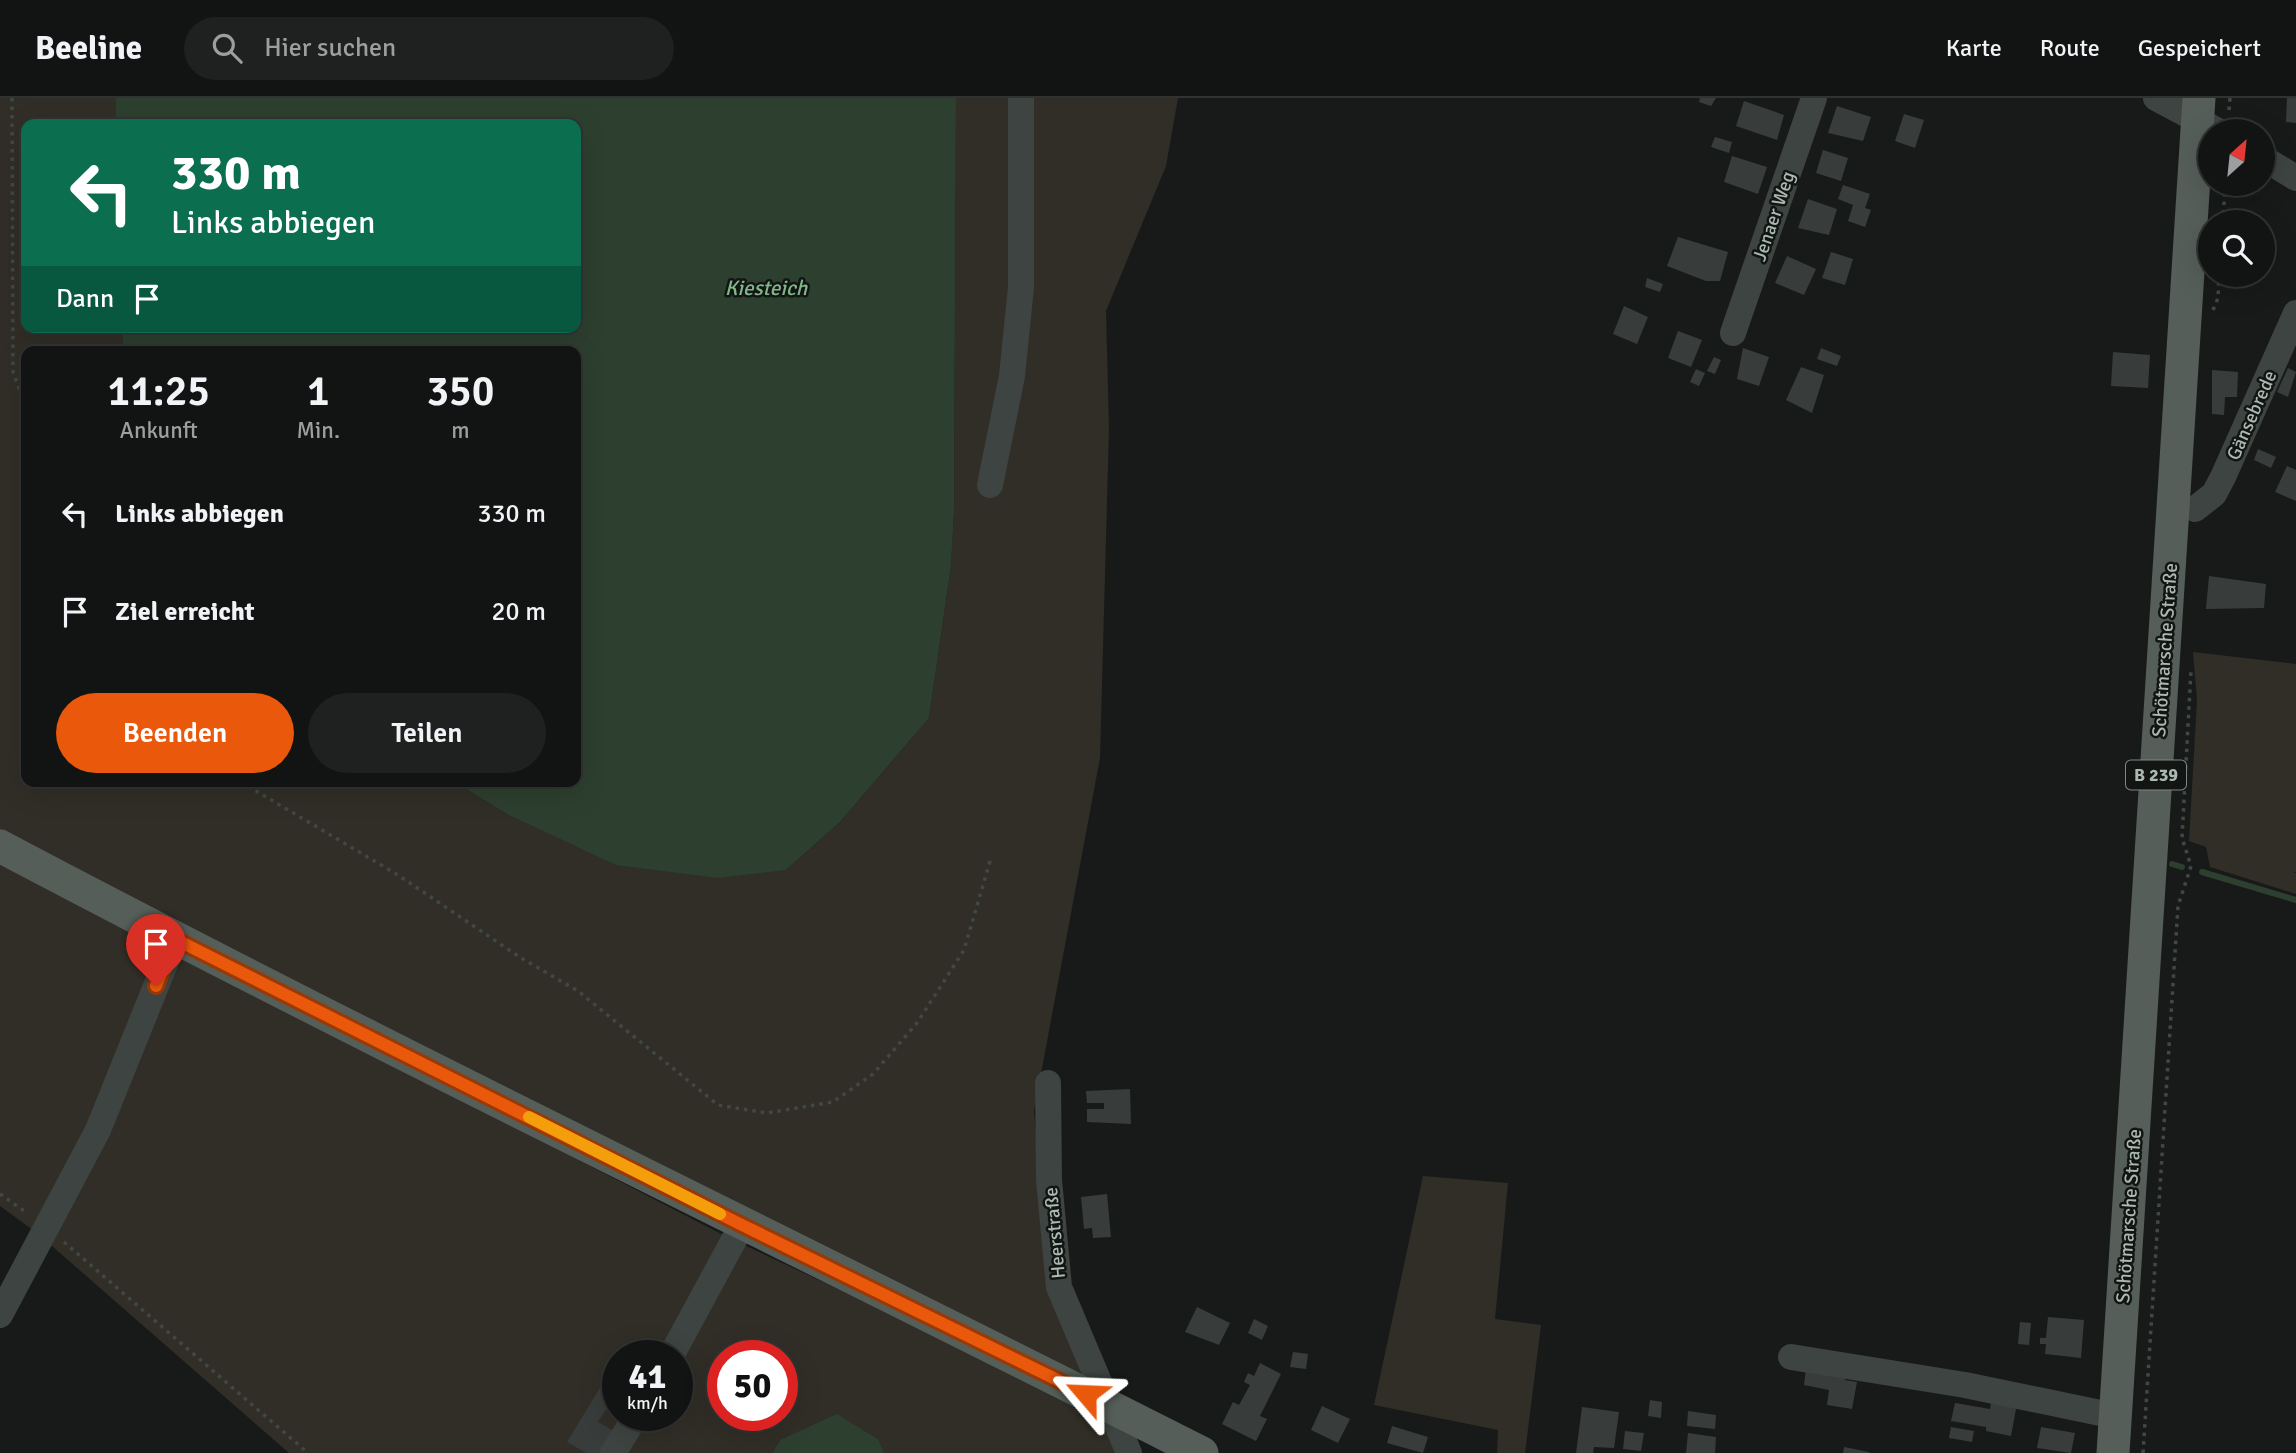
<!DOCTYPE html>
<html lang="de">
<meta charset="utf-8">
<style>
body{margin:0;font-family:Signika,sans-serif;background:#1f2121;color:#f1f3f6;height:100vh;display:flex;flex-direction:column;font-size:26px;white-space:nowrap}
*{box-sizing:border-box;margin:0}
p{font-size:23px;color:#9c9ea0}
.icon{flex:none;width:38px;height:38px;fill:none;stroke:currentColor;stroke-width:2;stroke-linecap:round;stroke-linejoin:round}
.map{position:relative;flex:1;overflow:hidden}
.details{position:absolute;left:21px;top:248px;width:560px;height:441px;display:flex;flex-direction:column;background:#121413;border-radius:14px;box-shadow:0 7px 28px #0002,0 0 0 2px #313333}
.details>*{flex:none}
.guide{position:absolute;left:21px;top:21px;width:560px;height:214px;border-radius:14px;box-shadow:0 7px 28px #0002,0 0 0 2px #313333;background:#0b6e4f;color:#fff;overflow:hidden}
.needle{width:46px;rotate:27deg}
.tools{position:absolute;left:2198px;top:21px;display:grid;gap:14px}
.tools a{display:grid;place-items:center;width:77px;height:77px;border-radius:50%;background:#121413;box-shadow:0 7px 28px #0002,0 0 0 2px #313333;font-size:35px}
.speed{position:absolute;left:602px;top:1242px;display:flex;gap:14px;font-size:35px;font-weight:700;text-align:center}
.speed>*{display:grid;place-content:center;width:91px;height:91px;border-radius:50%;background:#121413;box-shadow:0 7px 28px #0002,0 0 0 2px #313333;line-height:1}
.speed small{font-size:18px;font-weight:400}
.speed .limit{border:10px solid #d22;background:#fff;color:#111}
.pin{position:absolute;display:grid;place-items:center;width:60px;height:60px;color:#fff;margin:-72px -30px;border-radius:50% 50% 50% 0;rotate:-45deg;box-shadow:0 0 7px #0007}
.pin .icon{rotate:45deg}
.me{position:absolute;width:77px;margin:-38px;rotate:296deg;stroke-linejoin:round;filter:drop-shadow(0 0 5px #0008)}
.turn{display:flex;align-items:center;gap:24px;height:147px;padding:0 35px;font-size:32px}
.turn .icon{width:91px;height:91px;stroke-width:2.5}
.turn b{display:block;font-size:49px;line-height:60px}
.then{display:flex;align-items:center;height:66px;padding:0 35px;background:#0003;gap:14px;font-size:26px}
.eta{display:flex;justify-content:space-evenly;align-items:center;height:119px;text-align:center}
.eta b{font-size:42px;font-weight:600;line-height:49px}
.primary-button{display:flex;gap:14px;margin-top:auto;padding:14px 35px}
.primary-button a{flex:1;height:80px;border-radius:42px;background:#ea580c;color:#fff;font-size:28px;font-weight:600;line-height:80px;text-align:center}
.primary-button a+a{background:#1f2121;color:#f1f3f6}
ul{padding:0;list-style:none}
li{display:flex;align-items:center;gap:21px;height:98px;padding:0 35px}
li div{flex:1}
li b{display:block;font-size:26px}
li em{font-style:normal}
header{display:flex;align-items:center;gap:42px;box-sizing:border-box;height:98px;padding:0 35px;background:#121413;border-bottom:2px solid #313333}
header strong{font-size:33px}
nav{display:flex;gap:38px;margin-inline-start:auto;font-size:24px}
.search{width:490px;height:63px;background:#1f2121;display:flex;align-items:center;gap:18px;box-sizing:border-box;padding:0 24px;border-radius:38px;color:#9c9ea0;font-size:26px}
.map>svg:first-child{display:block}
</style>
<header>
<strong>Beeline</strong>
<div class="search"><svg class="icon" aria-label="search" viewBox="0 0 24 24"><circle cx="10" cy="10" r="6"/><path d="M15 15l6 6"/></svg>Hier suchen</div>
<nav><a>Karte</a><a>Route</a><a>Gespeichert</a></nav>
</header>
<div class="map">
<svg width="2296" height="1355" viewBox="0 0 2296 1355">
<rect width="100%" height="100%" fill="#181a19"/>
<!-- green -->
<g fill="#302e26" fill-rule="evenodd">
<path d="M0,0H116V26H26V229H121L124,254H26V684H454L507,716L786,772L840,724L929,620L951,468L954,415L956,0H1178L1166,68L1106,213L1109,330L1100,660L1034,1013L1048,1180L1093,1288L0,736Z"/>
<path d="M2193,554L2296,566V774H2293L2296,775V796L2210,769L2206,749L2189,743L2197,602Z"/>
<path d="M0,762L729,1140L1101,1314L1117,1355H884L879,1342H780L772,1355H289L37,1135L0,1108ZM618,1258H677V1318H618ZM723,1258H782V1318H723Z"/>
<path d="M1423,1078L1508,1085L1495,1221L1541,1227L1525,1355H1497L1498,1332L1374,1307Z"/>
</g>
<!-- water -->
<g fill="#2d3f2f">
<path d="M116,0H956L954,415L951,468L929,620L840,724L786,772L718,780L616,767L507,716L454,684H576V254H124L121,229H576V26H116Z"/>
<path d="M837,1316L879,1342L884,1355H772L780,1342Z"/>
</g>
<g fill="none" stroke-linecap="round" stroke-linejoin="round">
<!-- stream -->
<g stroke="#2d3f2f" stroke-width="6">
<path d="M2172,766L2182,769"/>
<path d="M2202,774L2296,802"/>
</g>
</g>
<!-- building -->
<g fill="#383c3a">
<path d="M1700,0H1716L1711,8L1699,4Z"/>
<path d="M2287,0H2296V25L2286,24Z"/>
<path d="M1744,3L1784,17L1777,42L1736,28Z"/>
<path d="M1837,8L1871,19L1863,43L1828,35Z"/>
<path d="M1904,16L1924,22L1915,50L1895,43Z"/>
<path d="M1715,39L1732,44L1729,55L1711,49Z"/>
<path d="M1823,52L1848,60L1841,83L1816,75Z"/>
<path d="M1732,58L1767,69L1758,96L1724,84Z"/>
<path d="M1843,87L1870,96L1865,110L1871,112L1865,129L1848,123L1853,107L1838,101Z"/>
<path d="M1808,101L1837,111L1829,137L1798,130Z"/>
<path d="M1678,139L1728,154L1720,183H1706L1667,168Z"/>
<path d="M1831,154L1853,161L1845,187L1822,180Z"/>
<path d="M1787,158L1816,171L1804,197L1775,185Z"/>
<path d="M1647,180L1663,186L1660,194L1645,189Z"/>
<path d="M1624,208L1648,219L1637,246L1613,236Z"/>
<path d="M1678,233L1702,242L1691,269L1668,260Z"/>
<path d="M1743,250L1769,259L1759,288L1737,281Z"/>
<path d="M1821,250L1841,258L1837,268L1817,261Z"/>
<path d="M2113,254L2150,257L2148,290L2111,288Z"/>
<path d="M1714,259L1721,262L1715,276L1707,273Z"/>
<path d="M1801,269L1824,277L1812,315L1786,302Z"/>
<path d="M2288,270L2296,274L2288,299L2277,294Z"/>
<path d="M1696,271L1705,275L1699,288L1690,284Z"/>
<path d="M2212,272L2238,274L2237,299H2225L2224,317L2212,316Z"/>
<path d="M2258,351L2276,359L2271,370L2254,362Z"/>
<path d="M2287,368L2296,372V403L2275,394Z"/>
<path d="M2209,478L2266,486L2264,510L2206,511Z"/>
<path d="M1130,991L1131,1026L1087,1024V1011H1104V1005H1087L1086,993Z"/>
<path d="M1107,1096L1111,1139L1093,1140L1092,1130L1084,1131L1081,1099Z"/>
<path d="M1197,1209L1230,1225L1219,1247L1185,1234Z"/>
<path d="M2048,1219L2084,1222L2081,1260L2045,1256L2046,1246H2040V1240H2046Z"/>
<path d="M1254,1221L1268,1228L1262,1242L1248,1235Z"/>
<path d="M2020,1224L2031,1225L2029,1247L2018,1246Z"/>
<path d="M1293,1254L1308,1256L1306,1271L1290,1269Z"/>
<path d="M618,1260V1296L616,1295L598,1324L614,1333L601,1355H586L567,1344Z"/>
<path d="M1260,1265L1281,1276L1260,1318L1267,1321L1256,1343L1222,1326L1233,1304L1239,1307L1250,1287L1244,1284L1248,1275L1254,1278Z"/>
<path d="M1806,1270L1846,1277L1845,1282L1857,1284L1852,1311L1827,1307L1829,1292L1804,1287Z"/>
<path d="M1992,1298L2016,1311L2011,1338L1986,1333V1329L1951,1323L1955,1305L1990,1311Z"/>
<path d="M1650,1302L1662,1304L1661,1320L1648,1318Z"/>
<path d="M1322,1308L1350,1321L1338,1345L1311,1332Z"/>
<path d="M1582,1309L1619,1314L1614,1350L1594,1349L1593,1355H1576Z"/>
<path d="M1688,1313L1716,1317L1715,1331L1687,1328Z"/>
<path d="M1392,1328L1428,1339L1423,1355L1387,1345Z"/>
<path d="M1951,1329L1974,1333L1972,1344L1949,1340Z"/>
<path d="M2041,1329L2075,1335L2071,1355L2037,1350Z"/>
<path d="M1625,1333L1644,1335L1641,1353L1623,1351Z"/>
<path d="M1688,1335L1716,1339L1715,1355H1686Z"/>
<path d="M1844,1349L1869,1354V1355H1843Z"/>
</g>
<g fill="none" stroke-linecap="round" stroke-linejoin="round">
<!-- path -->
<g stroke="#414844" stroke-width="3.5" stroke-dasharray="3.5 5" stroke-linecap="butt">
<path d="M12,0L13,274L26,310"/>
<path d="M2229,12L2230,0"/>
<path d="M2223,124L2225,86"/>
<path d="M2213,212L2218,200L2219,177"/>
<path d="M241,684L398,777L521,860L578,893L718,1007L767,1015L833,1004L873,976L917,925L964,852L991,760"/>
<path d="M0,1096L27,1115"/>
<path d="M64,1144L308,1355"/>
<path d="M2143,1355L2178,808L2191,768L2182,740L2191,572"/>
</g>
<!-- minor -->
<g stroke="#3e4441" stroke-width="26">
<path d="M2156,0L2218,33"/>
<path d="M2263,60L2296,80"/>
<path d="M1733,235L1814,0"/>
<path d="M990,387L1012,278L1021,189V0"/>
<path d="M2195,411L2214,396L2223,379L2296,215"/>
<path d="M1048,985L1049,1082L1059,1189L1129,1355"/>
<path d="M0,1217L98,1032L175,841"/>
<path d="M671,1258L742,1127"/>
<path d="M1791,1259L1965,1287L2115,1318"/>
<path d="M613,1355L636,1318"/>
</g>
<!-- major -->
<g stroke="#555e59" stroke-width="33">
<path d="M0,748C397,958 802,1152 1202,1355"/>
<path d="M2113,1355L2199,0"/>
</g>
</g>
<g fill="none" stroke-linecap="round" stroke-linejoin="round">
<defs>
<path id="route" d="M156,888L175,841L742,1127L1086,1296"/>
</defs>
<!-- route casing -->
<use href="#route" stroke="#983908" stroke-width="18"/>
<!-- route -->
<use href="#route" stroke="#ea580c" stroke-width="12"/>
<!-- slow -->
<path stroke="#f59e0b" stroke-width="12" d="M529,1019L720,1116"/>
</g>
<g text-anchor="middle" stroke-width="5" stroke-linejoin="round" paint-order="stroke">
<!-- shield labels -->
<rect fill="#131515" stroke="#7d8882" stroke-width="2" x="2126" y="662.5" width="60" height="29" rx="5"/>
<g font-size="18" font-weight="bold" fill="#aabab0">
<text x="2156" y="683">B 239</text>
</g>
<!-- street labels -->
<g font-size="19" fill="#aabab0" stroke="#131515">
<text transform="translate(1773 118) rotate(-71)" y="7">Jenaer Weg</text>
<text transform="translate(2251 317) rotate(-66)" y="7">Gänsebrede</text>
<text transform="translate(2164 552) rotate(-86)" y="7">Schötmarsche Straße</text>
<text transform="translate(2128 1118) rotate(-86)" y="7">Schötmarsche Straße</text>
<text transform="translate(1054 1135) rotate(-95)" y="7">Heerstraße</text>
</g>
<!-- water labels -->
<g font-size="21" font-style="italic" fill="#80b688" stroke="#131515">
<text x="766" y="197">Kiesteich</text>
</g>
</g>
</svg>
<div class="tools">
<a><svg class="needle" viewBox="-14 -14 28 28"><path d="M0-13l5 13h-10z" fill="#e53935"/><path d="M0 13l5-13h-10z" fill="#9c9ea0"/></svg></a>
<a><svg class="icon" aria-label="search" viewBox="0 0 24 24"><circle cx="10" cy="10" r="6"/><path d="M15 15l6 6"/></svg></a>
</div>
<div class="speed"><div>41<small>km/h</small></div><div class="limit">50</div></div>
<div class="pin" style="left:156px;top:888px;background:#d93025"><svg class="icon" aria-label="arrive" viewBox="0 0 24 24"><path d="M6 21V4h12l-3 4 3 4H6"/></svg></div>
<svg class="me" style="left:1086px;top:1296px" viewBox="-20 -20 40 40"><path d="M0-17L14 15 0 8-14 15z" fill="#ea580c" stroke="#fff" stroke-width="4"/></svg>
<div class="guide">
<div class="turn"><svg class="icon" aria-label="left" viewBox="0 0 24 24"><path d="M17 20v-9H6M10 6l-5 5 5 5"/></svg><div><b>330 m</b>Links abbiegen</div></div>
<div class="then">Dann<svg class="icon" aria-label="arrive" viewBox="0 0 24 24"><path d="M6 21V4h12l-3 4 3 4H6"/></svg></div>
</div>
<section class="details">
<div class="eta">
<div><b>11:25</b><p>Ankunft</p></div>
<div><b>1</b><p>Min.</p></div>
<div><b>350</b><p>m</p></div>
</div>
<ul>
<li><svg class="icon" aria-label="left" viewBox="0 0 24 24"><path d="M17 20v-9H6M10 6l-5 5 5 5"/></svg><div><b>Links abbiegen</b></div><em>330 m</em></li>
<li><svg class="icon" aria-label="arrive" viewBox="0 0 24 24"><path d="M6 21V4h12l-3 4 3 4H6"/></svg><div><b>Ziel erreicht</b></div><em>20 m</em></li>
</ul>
<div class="primary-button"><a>Beenden</a><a>Teilen</a></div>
</section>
</div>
